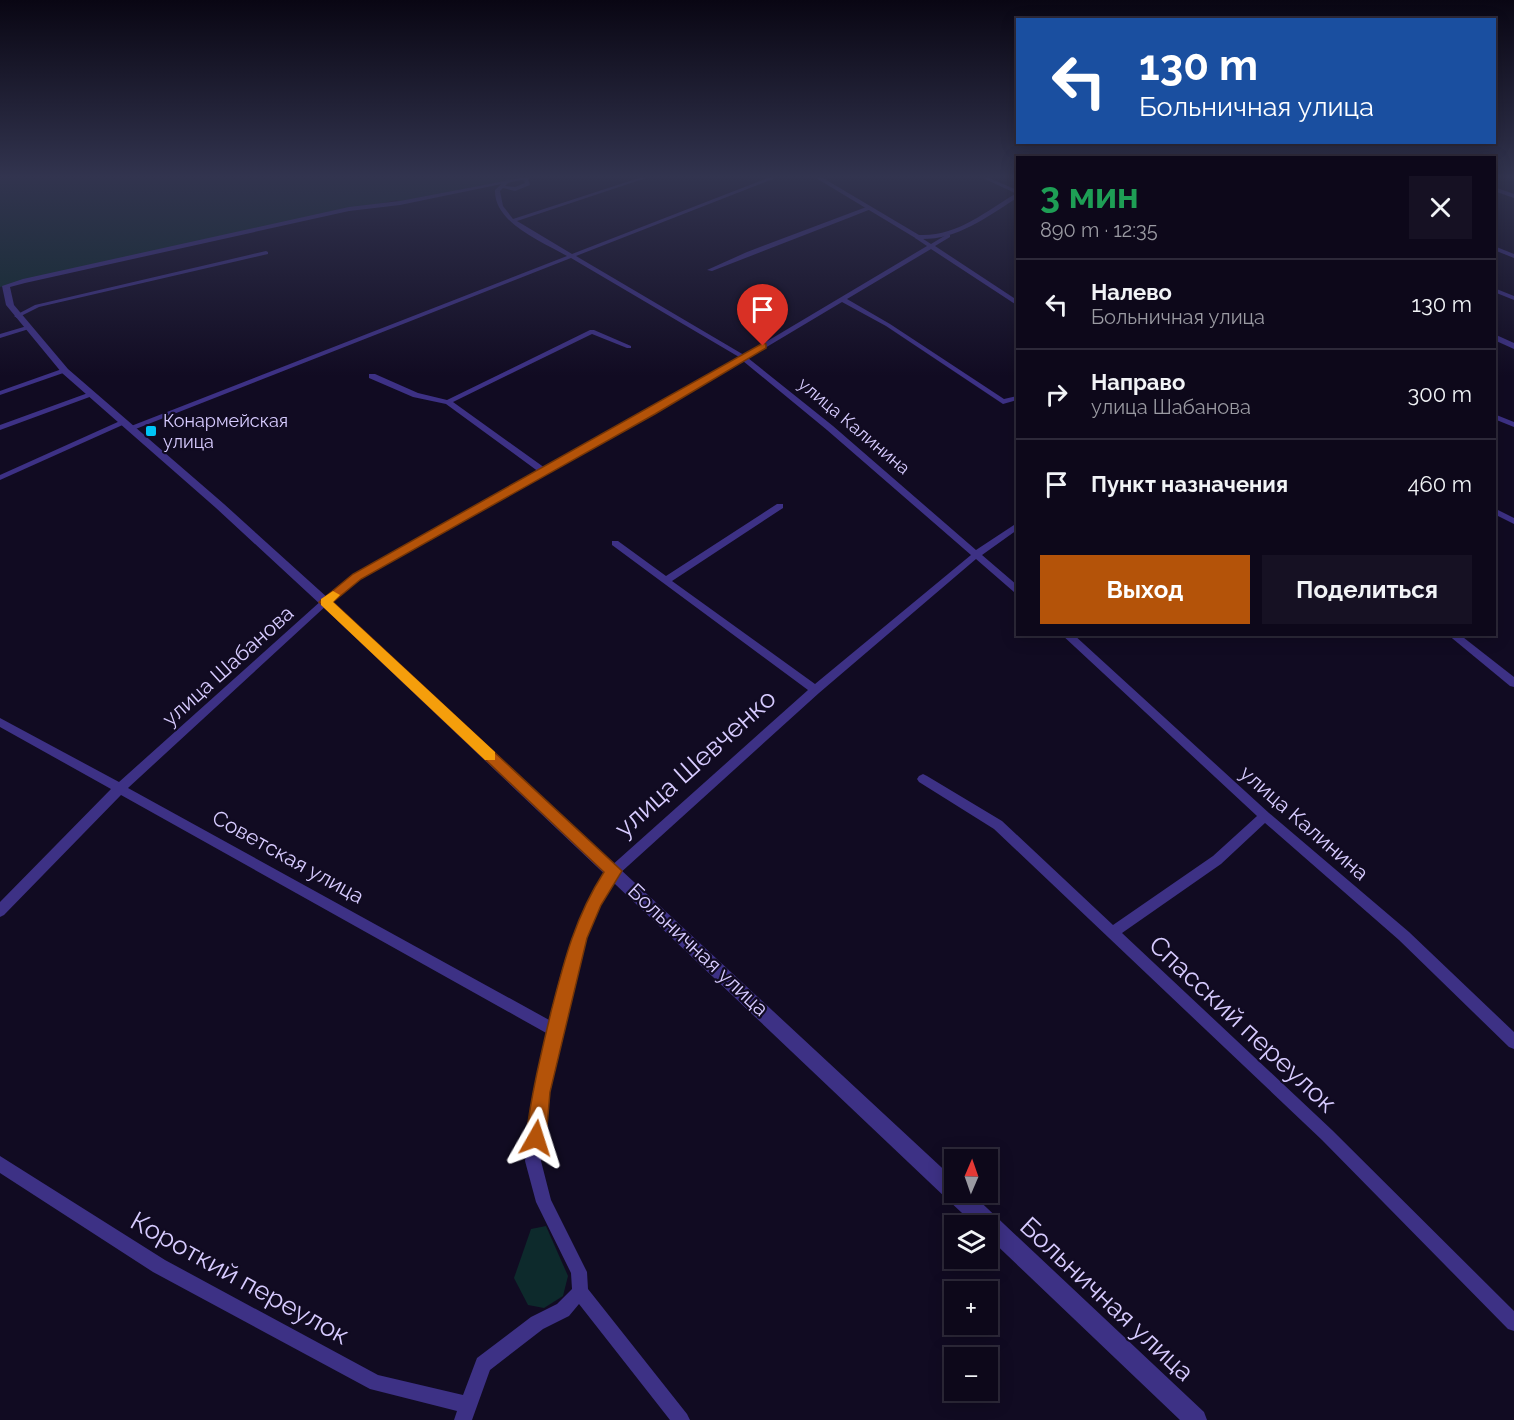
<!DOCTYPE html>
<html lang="ru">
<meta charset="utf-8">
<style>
body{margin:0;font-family:Raleway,sans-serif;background:#161123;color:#f1f3f6;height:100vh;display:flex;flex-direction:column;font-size:22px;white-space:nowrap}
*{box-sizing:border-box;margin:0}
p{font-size:20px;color:#9a9aa2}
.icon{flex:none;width:33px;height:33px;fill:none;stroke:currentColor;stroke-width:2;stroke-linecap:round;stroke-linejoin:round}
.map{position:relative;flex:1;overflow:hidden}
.panel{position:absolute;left:1016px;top:156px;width:480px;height:480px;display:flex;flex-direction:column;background:#0d081a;border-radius:0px;box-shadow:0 3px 15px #0003,0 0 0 2px #2d2939}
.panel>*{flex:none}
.top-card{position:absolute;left:1016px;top:18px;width:480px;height:126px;border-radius:0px;box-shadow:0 3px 15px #0003,0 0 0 2px #2d2939;background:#1a4fa0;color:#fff;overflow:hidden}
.needle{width:39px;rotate:2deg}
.controls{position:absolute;left:944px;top:1149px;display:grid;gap:12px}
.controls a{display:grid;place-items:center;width:54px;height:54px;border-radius:0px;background:#0d081a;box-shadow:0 3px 15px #0003,0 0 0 2px #2d2939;font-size:30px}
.pin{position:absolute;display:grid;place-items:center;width:51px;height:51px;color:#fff;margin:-62px -26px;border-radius:50% 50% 50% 0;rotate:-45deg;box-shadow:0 0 6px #0007}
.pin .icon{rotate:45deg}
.me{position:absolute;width:66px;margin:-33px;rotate:6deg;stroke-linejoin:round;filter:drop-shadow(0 0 4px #0008)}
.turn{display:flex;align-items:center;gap:21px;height:126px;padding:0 24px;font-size:27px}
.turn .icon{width:78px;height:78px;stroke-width:2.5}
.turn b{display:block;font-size:42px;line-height:51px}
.round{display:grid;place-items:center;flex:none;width:63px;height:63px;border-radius:0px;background:#161123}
.head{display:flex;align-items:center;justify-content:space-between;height:102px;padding:0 24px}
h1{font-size:36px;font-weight:700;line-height:45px;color:#1e9e55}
.button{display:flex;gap:12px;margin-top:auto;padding:12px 24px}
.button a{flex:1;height:69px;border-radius:0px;background:#b45309;color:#fff;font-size:24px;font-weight:700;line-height:69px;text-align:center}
.button a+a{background:#161123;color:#f1f3f6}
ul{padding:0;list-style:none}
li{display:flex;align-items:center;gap:18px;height:90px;padding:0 24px;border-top:2px solid #2d2939}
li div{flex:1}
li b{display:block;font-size:22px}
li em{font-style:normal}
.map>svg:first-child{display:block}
</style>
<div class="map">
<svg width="1514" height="1420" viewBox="0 0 1514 1420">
<rect width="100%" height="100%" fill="#110b22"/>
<!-- green -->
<g fill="#0d2a2c">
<path d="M0,178H513L514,179L399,202L397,200L0,287Z"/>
<path d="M546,1226L568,1276L563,1296L544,1308L528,1305L514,1278L531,1229Z"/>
</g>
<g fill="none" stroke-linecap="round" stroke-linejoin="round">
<!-- minor -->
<g fill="#3d3185" fill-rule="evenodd">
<path d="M523,178H528L530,185L515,191L503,188L500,191L503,206L513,219L639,178H646L517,221L572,254L768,178H773V179L576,256L744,355L927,246L915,238V236L917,235L931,244L946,235H950V237L935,246L1017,300V305L1015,304L931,249L847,299L890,324L1004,399L1017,396V400L1003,404L886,326L842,302L748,358L833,426L976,550L1017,523V530L982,555L1017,585V593L1014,592L976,559L819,693L618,875L600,904L584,938L548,1092L541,1161L551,1200L587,1272L588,1289L687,1414L690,1420H670L579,1304L569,1316L543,1329L490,1370L472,1420H454L457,1411L370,1389L153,1272L0,1173V1156L165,1260L378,1375L463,1395L477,1358L531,1317L557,1304L572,1289L571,1273L536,1202L525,1161L534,1092L548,1034L121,795L4,915L0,917V902L111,789L0,727V718L119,782L322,600L354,575L539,472L446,404L413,397L369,378V374H375L418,393L447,400L590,330H594L631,346V348H627L592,334L453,402L545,468L649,410L739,357L571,258L133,430L126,428L567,256C541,241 494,223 495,190L507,179L510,181L505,186L515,187L525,183ZM743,361L827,430L971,555L815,684L672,581L783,508V504H777L666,576L618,541H612V545L808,690L610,867L591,896L572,938L551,1021L128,788L328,604L360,579L655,414Z"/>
<path d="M983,178H989L1017,190V194Z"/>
<path d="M1494,187L1514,194V198L1494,191Z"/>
<path d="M869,206L872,208L871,209L851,217L712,271L707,270L747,252Z"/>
<path d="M1494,246L1514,254V258L1494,250Z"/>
<path d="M266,251L268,252V254L39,307L17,318L14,316L35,305Z"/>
<path d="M1494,288L1514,296V300L1494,292Z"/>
<path d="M27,326L30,328L29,329L0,338V334Z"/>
<path d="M62,369L69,371L0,395V391Z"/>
<path d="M88,393L95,395L0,430V425Z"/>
<path d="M1494,414L1514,422V427L1494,419Z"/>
<path d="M120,421L127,423L0,480V475Z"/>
<path d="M1494,508L1514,518V524L1494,514Z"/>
<path d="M1061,634H1073L1269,813L1409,932L1514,1032V1049L1509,1047L1399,940L1265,823L1221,864L1122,933L1332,1130L1514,1311V1331L1508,1329L1322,1140L994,829L919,782L917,779L919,776L923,774L927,776L1002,821L1113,925L1213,856L1257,816Z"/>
<path d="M1447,634H1459L1514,677V687L1510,686Z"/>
</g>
<!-- tertiary -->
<g fill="#3d3185" fill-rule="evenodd">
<path d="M520,178H531L400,205L349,211L25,283L10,287L14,305L68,369L224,504L329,599L954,1179V1192H970L1204,1412L1207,1420H1180L987,1236V1226H976L947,1199L321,605L216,508L62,373L6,305L2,286L23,279L349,207L400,201Z"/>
<path d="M816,178H823L919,235C956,237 985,212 1015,194L1017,193V198C985,218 956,241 917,239Z"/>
<path d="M1494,334L1514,343V349L1494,340Z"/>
</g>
</g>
<!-- sky -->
<linearGradient id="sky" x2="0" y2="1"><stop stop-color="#090613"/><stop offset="0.47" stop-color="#32344f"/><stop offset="1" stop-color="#32344f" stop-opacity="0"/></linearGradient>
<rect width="1514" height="376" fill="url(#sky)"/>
<!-- route -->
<path fill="#b45309" stroke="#753606" stroke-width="1.5" d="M763,343L766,344V348L655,414L361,579L333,602L622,871L601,905L587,938L550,1092L546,1138L543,1145L536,1147L529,1145L526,1138C531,1095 541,1054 551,1012C564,961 575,917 604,872L319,602L353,574Z"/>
<!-- slow -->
<path fill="#f59e0b" d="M333,591L340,595L333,602L495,752V760H485L321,605V599Z"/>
<!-- markers -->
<rect fill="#00c4f6" stroke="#110b22" stroke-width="2" x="145" y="425" width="12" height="12" rx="3"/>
<g text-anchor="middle" stroke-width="4.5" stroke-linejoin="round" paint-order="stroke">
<!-- far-poi labels -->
<g font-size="18" fill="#d7cbff" stroke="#110b22" text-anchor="start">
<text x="163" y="427">Конармейская<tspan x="163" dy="21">улица</tspan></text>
</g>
<!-- far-street labels -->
<g font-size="18" fill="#d7cbff" stroke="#110b22">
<text transform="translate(854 426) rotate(40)" y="6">улица Калинина</text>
</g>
<!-- street labels -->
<g font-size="21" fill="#d7cbff" stroke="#110b22">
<text transform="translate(228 666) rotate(-42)" y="7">улица Шабанова</text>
<text transform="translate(1304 823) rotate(41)" y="7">улица Калинина</text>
<text transform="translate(288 857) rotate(29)" y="7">Советская улица</text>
<text transform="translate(698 950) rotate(43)" y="7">Больничная улица</text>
</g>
<!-- near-street labels -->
<g font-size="26" fill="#d7cbff" stroke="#110b22">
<text transform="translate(695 763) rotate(-42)" y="9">улица Шевченко</text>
<text transform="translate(1243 1024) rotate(43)" y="9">Спасский переулок</text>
<text transform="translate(240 1278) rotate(29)" y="9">Короткий переулок</text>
<text transform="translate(1107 1299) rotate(43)" y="9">Больничная улица</text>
</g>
</g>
</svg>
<div class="controls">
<a><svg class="needle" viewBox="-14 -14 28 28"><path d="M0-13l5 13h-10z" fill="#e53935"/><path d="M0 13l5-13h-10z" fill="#9a9aa2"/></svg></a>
<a><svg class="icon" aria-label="layers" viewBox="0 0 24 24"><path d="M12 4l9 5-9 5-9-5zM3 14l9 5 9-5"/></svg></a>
<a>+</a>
<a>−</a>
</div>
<div class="pin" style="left:763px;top:346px;background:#d93025"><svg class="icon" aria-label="arrive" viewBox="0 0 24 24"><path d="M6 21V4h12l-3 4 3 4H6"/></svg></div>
<svg class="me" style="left:536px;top:1138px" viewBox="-20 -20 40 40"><path d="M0-17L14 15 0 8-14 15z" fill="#b45309" stroke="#fff" stroke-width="4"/></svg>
<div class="top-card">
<div class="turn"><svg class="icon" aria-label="left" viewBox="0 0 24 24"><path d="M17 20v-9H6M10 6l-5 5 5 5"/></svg><div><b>130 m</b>Больничная улица</div></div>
</div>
<section class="panel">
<div class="head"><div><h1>3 мин</h1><p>890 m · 12:35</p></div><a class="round"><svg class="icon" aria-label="close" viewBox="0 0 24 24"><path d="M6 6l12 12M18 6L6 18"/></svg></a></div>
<ul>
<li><svg class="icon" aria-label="left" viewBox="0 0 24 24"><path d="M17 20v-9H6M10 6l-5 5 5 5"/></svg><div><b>Налево</b><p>Больничная улица</p></div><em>130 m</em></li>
<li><svg class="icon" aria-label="right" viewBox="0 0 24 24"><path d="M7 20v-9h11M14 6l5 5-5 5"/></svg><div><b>Направо</b><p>улица Шабанова</p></div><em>300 m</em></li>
<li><svg class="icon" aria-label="arrive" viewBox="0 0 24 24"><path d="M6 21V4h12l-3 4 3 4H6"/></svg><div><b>Пункт назначения</b></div><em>460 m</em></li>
</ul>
<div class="button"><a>Выход</a><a>Поделиться</a></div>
</section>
</div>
